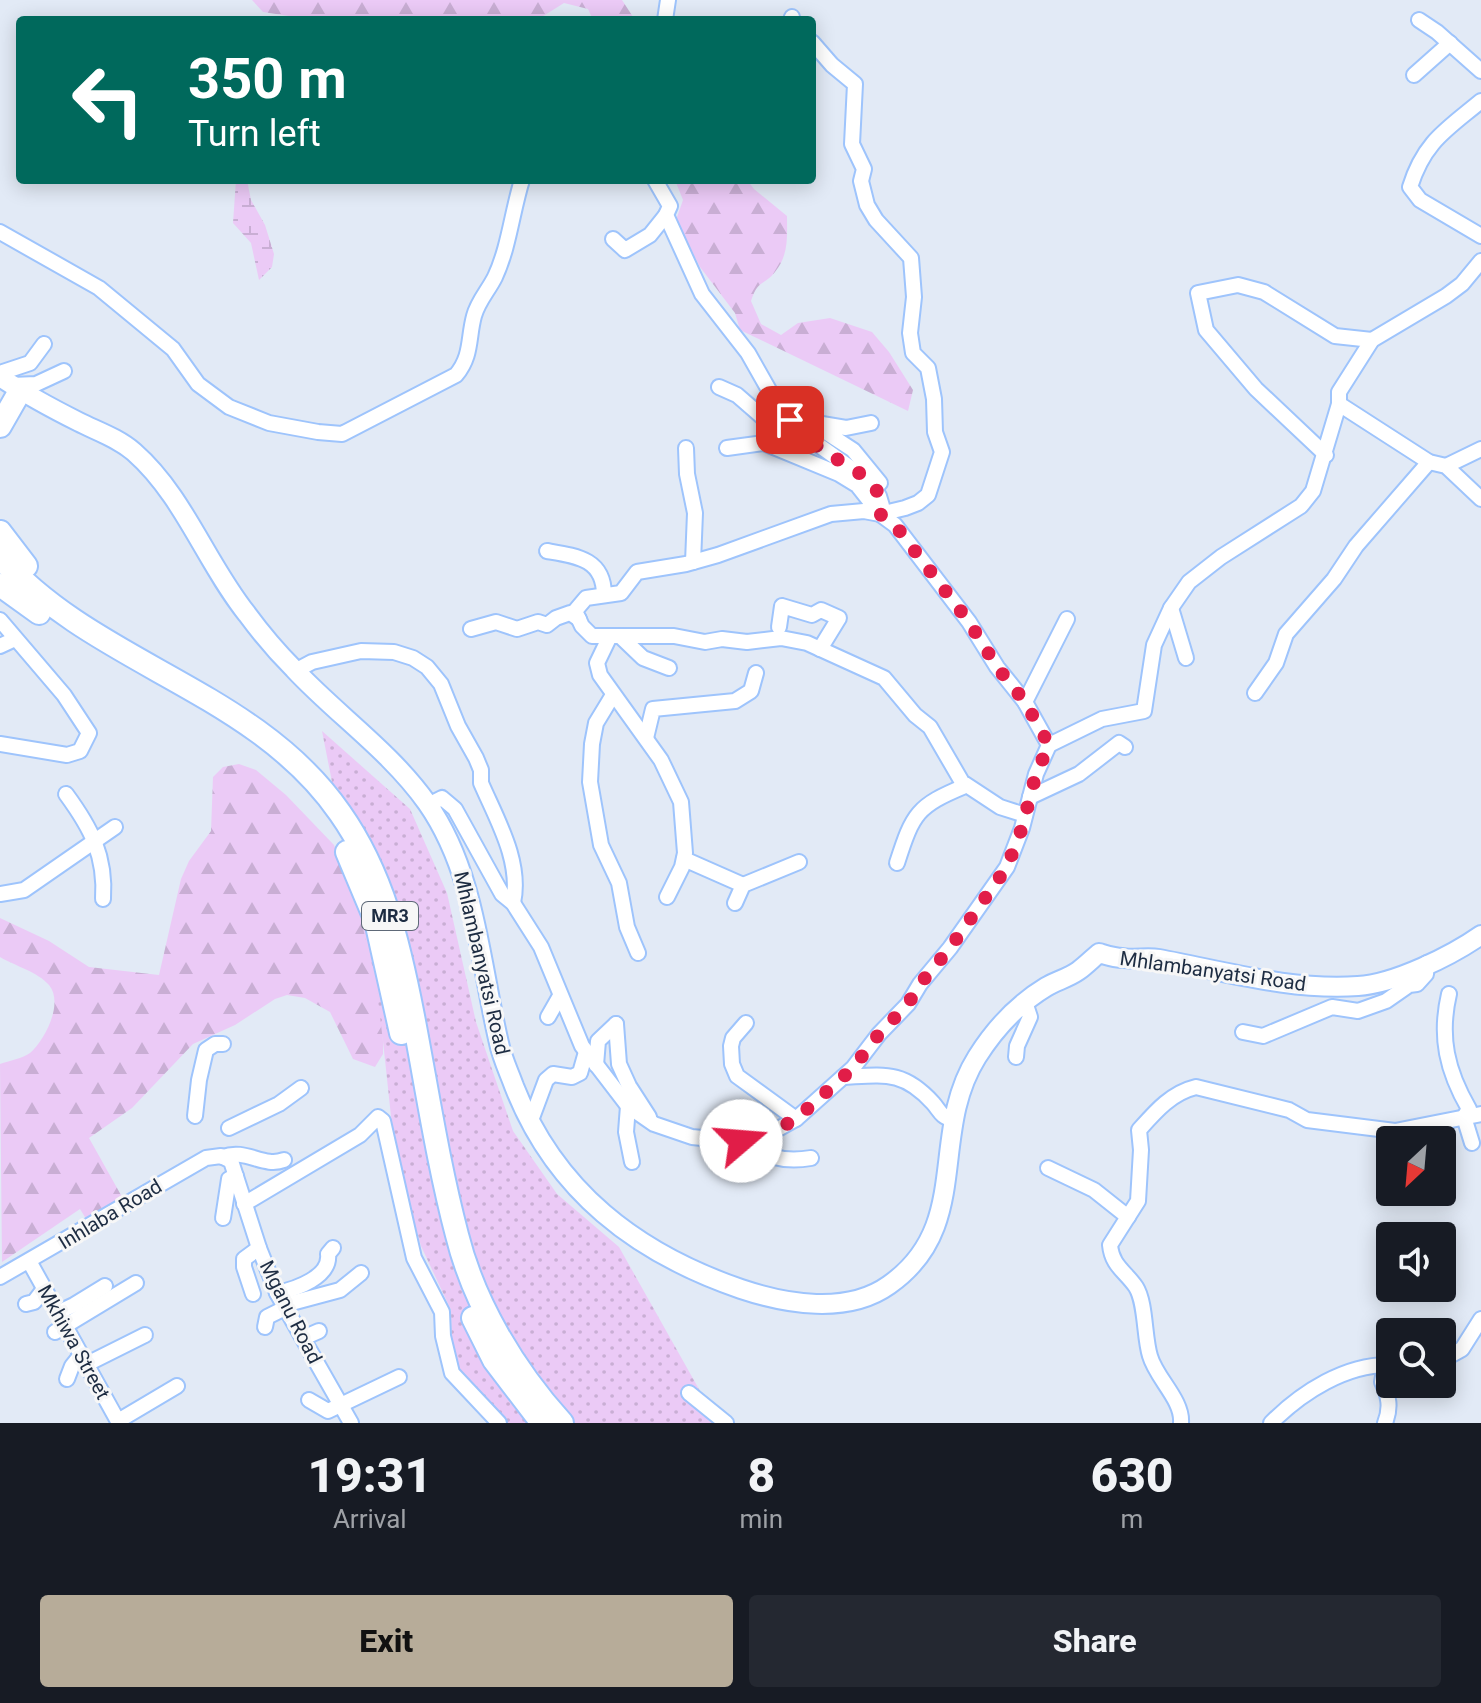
<!DOCTYPE html>
<style>
body{margin:0;font-family:Roboto,sans-serif;background:#242831;color:#f1f3f6;height:100vh;display:flex;flex-direction:column;font-size:30px;white-space:nowrap}
*{box-sizing:border-box;margin:0}
p{font-size:26px;color:#9ea1a6}
.icon{flex:none;width:44px;height:44px;fill:none;stroke:currentColor;stroke-width:2;stroke-linecap:round;stroke-linejoin:round}
.map{position:relative;height:1423px;overflow:hidden}
.panel{display:flex;flex-direction:column;background:#171b24;flex:1}
.panel>*{flex:none}
.hud{position:absolute;left:16px;top:16px;width:800px;height:168px;border-radius:8px;box-shadow:0 4px 20px #0003;background:#00695c;color:#fff;overflow:hidden}
.needle{width:52px;rotate:206deg}
.controls{position:absolute;left:1376px;top:1126px;display:grid;gap:16px}
.controls a{display:grid;place-items:center;width:80px;height:80px;border-radius:8px;background:#171b24;box-shadow:0 4px 20px #0003;font-size:40px}
.pin{position:absolute;display:grid;place-items:center;width:68px;height:68px;color:#fff;margin:-34px;border-radius:16px;box-shadow:0 4px 12px #0006}
.me{position:absolute;width:88px;margin:-44px;rotate:72deg;stroke-linejoin:round;filter:drop-shadow(0 0 6px #0008)}
.turn{display:flex;align-items:center;gap:28px;height:168px;padding:0 40px;font-size:36px}
.turn .icon{width:104px;height:104px;stroke-width:2.5}
.turn b{display:block;font-size:56px;line-height:68px}
.eta{display:flex;justify-content:space-evenly;align-items:center;height:136px;text-align:center}
.eta b{font-size:48px;font-weight:800;line-height:56px}
.primary-button{display:flex;gap:16px;margin-top:auto;padding:16px 40px}
.primary-button a{flex:1;height:92px;border-radius:8px;background:#b7ac99;color:#111;font-size:32px;font-weight:800;line-height:92px;text-align:center}
.primary-button a+a{background:#242831;color:#f1f3f6}
.map>svg:first-child{display:block}
</style>
<div class="map">
<svg width="1481" height="1423" viewBox="0 0 1481 1423">
<defs>
<pattern id="grass-dots" width="8" height="8" patternUnits="userSpaceOnUse" patternTransform="scale(2)"><rect width="8" height="8" fill="#ebcaf6"/><path d="M2 2h.1M6 6h.1" fill="none" stroke="#c9aed4" stroke-width="1.8" stroke-linecap="round"/></pattern>
<pattern id="forest-firs" width="22" height="20" patternUnits="userSpaceOnUse" patternTransform="scale(2)"><rect width="22" height="20" fill="#ebcaf6"/><path d="M5 1l3.5 6h-7zM16 11l3.5 6h-7z" fill="#c9aed4"/></pattern>
<pattern id="wetland-marsh" width="20" height="14" patternUnits="userSpaceOnUse" patternTransform="scale(2)"><rect width="20" height="14" fill="#ebcaf6"/><path d="M1 5h8M5 5V1M11 12h8M15 12V8" fill="none" stroke="#c9aed4"/></pattern>
</defs>
<rect width="100%" height="100%" fill="#e2eaf6"/>
<!-- grass -->
<path fill="url(#grass-dots)" d="M322,731L410,809L447,893L476,1022L513,1131L557,1194L619,1247L718,1423H489L452,1373L451,1310L421,1246L395,1154L383,1041Z"/>
<!-- forest -->
<g fill="url(#forest-firs)">
<path d="M252,0H622L635,20H593L588,9L564,3L537,20H315L263,12Z"/>
<path d="M675,180H747L754,189L787,216C787,236 789,255 775,272C764,286 758,279 751,301L761,324L781,335L798,323L830,318L872,332L889,352L913,390L908,411L740,330L735,313L700,267L676,220L683,200Z"/>
<path d="M239,764L256,770L286,795L334,845L359,912L375,977L383,1041V1054L375,1067L353,1059L330,1012L305,998L287,995L275,999L235,1025L193,1044L132,1108L89,1138L126,1204L88,1222L80,1209L2,1262L0,1064C9,1061 23,1058 30,1053C45,1040 64,1003 49,985C38,972 15,966 0,957V918L49,941L89,967L159,975L181,879L189,861L211,831L213,777L223,767Z"/>
</g>
<!-- wetland -->
<path fill="url(#wetland-marsh)" d="M236,180H247L251,200L265,225L274,254L272,267L259,280L251,243L233,223Z"/>
<g fill="none" stroke-linecap="round" stroke-linejoin="round">
<defs>
<g id="minor">
<path d="M665,20L668,0"/>
<path d="M791,20L792,17"/>
<path d="M1419,20L1437,32L1481,71"/>
<path d="M812,42L832,65L855,84L852,144L864,169L861,181L867,205L876,220L911,258L914,297L910,333L913,353L928,368L934,399L935,432L942,452L928,495L918,503L905,508L880,514L864,511L831,514L718,555L686,564L637,572L621,593L586,598L575,611L582,626L592,636H674L705,642L722,639L747,642L781,638L807,643L884,678L915,715L930,727L962,782L1000,807L1025,815"/>
<path d="M1414,75L1450,43"/>
<path d="M1481,101C1446,130 1424,142 1410,187L1420,200L1481,236"/>
<path d="M655,180L670,206L666,215L702,294L748,353L778,406L803,434L869,481L879,496L882,506L880,514"/>
<path d="M0,232L99,288L173,349L198,384L229,407L269,423L318,432L342,434L456,375C472,356 468,338 474,316C478,301 488,291 495,277C509,247 512,212 522,180"/>
<path d="M613,239L625,250L650,235L666,215"/>
<path d="M1481,261L1462,284L1446,296L1372,340L1339,392V404L1429,462L1446,466L1481,499"/>
<path d="M0,373L30,363L44,344"/>
<path d="M12,385L36,384L64,371"/>
<path d="M719,387L737,395L768,422L764,443"/>
<path d="M871,423L846,428L810,422L853,450L880,483"/>
<path d="M686,448L687,474L695,513L693,562"/>
<path d="M1326,455L1256,389L1206,330L1198,293L1238,285L1264,292L1335,336L1372,340"/>
<path d="M1446,466L1481,449"/>
<path d="M547,551C577,556 604,559 604,595"/>
<path d="M1171,608L1186,658"/>
<path d="M0,620L64,695L89,733L80,751L67,755L0,744"/>
<path d="M779,627L782,606L812,615L821,610L839,618L820,649"/>
<path d="M471,629L496,622L517,629L538,622L547,625L556,618L570,613L579,619"/>
<path d="M610,636L597,663L600,675L661,760L681,802L685,853L682,867L667,897"/>
<path d="M620,636L643,658L669,668"/>
<path d="M0,646L15,639"/>
<path d="M295,671L312,662L361,651L394,652L413,658L427,667L441,684L458,726L476,758L481,770V783C497,820 522,862 513,903"/>
<path d="M1255,693L1276,663L1286,634L1334,579L1356,546L1429,462"/>
<path d="M613,695L596,723L592,744L590,782L601,845L619,883L627,927L638,953"/>
<path d="M1025,702L1067,619"/>
<path d="M646,738L653,709L735,701L751,691L756,673"/>
<path d="M1049,745L1102,719L1144,711L1154,645L1171,608L1189,582L1221,557L1301,506L1313,491L1339,404"/>
<path d="M66,794C91,828 106,856 103,899"/>
<path d="M1030,797L1079,774L1119,743L1125,747"/>
<path d="M428,805L442,798L455,809L502,894L513,903L541,947L582,1046L628,1106L654,1124L692,1137L733,1141L760,1139L796,1119L853,1068L879,1034L908,1004L920,984L950,948L1007,867L1022,828L1036,774L1049,745L1025,702L997,667L969,622L895,525L880,514L857,485L839,474L764,443L727,448"/>
<path d="M684,859L743,885"/>
<path d="M897,863C913,813 917,806 965,786"/>
<path d="M0,894L24,890L115,827"/>
<path d="M735,903L743,885L799,862"/>
<path d="M1449,994C1439,1037 1447,1071 1469,1109L1464,1117L1472,1143"/>
<path d="M548,1017L560,996"/>
<path d="M746,1023L733,1038L731,1046L732,1064L737,1076L796,1119"/>
<path d="M616,1024L619,1064L629,1086L649,1117"/>
<path d="M1243,1032L1263,1036L1332,1007L1358,1011L1386,1001L1409,985L1417,984L1426,974L1427,963"/>
<path d="M1016,1057L1017,1046L1030,1017L1025,1002"/>
<path d="M596,1065L598,1041L616,1024"/>
<path d="M843,1077C884,1075 903,1070 933,1103C940,1111 941,1117 952,1119"/>
<path d="M628,1106L626,1132L632,1162"/>
<path d="M195,1116L199,1080L206,1050L215,1044H223"/>
<path d="M530,1123L546,1080L553,1074L572,1077L580,1073L586,1052"/>
<path d="M229,1128L279,1104L301,1088"/>
<path d="M741,1141C765,1156 782,1163 811,1158"/>
<path d="M223,1157C246,1148 263,1168 284,1160"/>
<path d="M1048,1168L1094,1190L1128,1217"/>
<path d="M244,1204L360,1135L378,1117L383,1121L414,1258L442,1312L443,1336L452,1373L499,1423"/>
<path d="M223,1218L229,1179L236,1176"/>
<path d="M29,1261L119,1423"/>
<path d="M0,1277L206,1158L221,1156L231,1161L259,1248L277,1293L351,1423"/>
<path d="M277,1293C296,1289 331,1277 328,1254L333,1248"/>
<path d="M253,1294L244,1267V1259L259,1248"/>
<path d="M26,1304L34,1302L44,1289"/>
<path d="M284,1305L340,1290L361,1273"/>
<path d="M57,1313L74,1305L105,1286"/>
<path d="M265,1327L267,1317L285,1308"/>
<path d="M55,1332L136,1283"/>
<path d="M303,1338L319,1331"/>
<path d="M1442,1360L1462,1349L1481,1319"/>
<path d="M85,1365L145,1335"/>
<path d="M67,1379L72,1366L80,1356"/>
<path d="M689,1393L726,1423"/>
<path d="M309,1400L328,1411L399,1377"/>
<path d="M118,1421L177,1386"/>
<path d="M1181,1423C1183,1400 1156,1378 1150,1356C1144,1337 1146,1303 1136,1287C1125,1271 1112,1266 1110,1245L1138,1201L1141,1150L1139,1130C1155,1112 1171,1093 1196,1087L1289,1110L1307,1120L1395,1131L1481,1114"/>
<path d="M1271,1423C1302,1392 1346,1364 1390,1365"/>
<path d="M1385,1423C1391,1408 1389,1396 1382,1382L1385,1365"/>
</g>
<path id="major" d="M0,377C25,394 51,408 79,422C97,431 118,438 134,452C184,496 206,563 247,614C261,633 277,652 294,669C337,715 390,751 427,803C476,873 480,963 499,1043C502,1058 509,1072 514,1086C555,1191 636,1253 741,1289C786,1304 847,1315 889,1285C973,1226 928,1135 977,1057C994,1030 1018,1004 1046,987C1056,981 1068,978 1078,971C1085,966 1092,959 1099,953C1106,955 1115,958 1123,958C1135,960 1147,957 1159,959C1224,971 1292,991 1358,986C1394,984 1451,956 1481,935"/>
<g id="highway">
<path d="M0,426L20,391"/>
<path d="M0,532L26,566"/>
<path d="M0,557C95,665 255,690 340,813C383,874 399,944 413,1016C427,1089 438,1163 457,1235C474,1304 515,1371 562,1423"/>
<path d="M0,585L39,613"/>
<path d="M347,852L376,921L401,1033"/>
<path d="M473,1318L494,1360L542,1423"/>
</g>
</defs>
<!-- minor casing -->
<use href="#minor" stroke="#9ec4fc" stroke-width="18"/>
<!-- major casing -->
<use href="#major" stroke="#9ec4fc" stroke-width="22"/>
<!-- highway casing -->
<use href="#highway" stroke="#9ec4fc" stroke-width="26"/>
<!-- minor -->
<use href="#minor" stroke="#fff" stroke-width="14"/>
<!-- major -->
<use href="#major" stroke="#fff" stroke-width="18"/>
<!-- highway -->
<use href="#highway" stroke="#fff" stroke-width="22"/>
</g>
<g fill="none" stroke-linecap="round" stroke-linejoin="round">
<!-- route -->
<path stroke="#e11d48" stroke-width="14" stroke-dasharray="0 25.2" d="M741,1141L760,1139L796,1119L853,1068L879,1034L908,1004L920,984L950,948L1007,867L1022,828L1036,774L1049,745L1025,702L997,667L969,622L895,525L880,514C888,481 845,466 824,451C811,442 800,432 790,420"/>
</g>
<g text-anchor="middle" stroke-width="6" stroke-linejoin="round" paint-order="stroke">
<!-- shield labels -->
<rect fill="#f7f7f7" stroke="#5e6978" stroke-width="2" x="362" y="902" width="56" height="28" rx="6"/>
<g font-size="18" font-weight="bold" fill="#1d2c42">
<text x="390" y="922">MR3</text>
</g>
<!-- street labels -->
<g font-size="20" fill="#1d2c42" stroke="#f7f7f7">
<text transform="translate(482 963) rotate(77)" y="7">Mhlambanyatsi Road</text>
<text transform="translate(1213 971) rotate(8)" y="7">Mhlambanyatsi Road</text>
<text transform="translate(110 1214) rotate(-31)" y="7">Inhlaba Road</text>
<text transform="translate(291 1312) rotate(63)" y="7">Mganu Road</text>
<text transform="translate(74 1342) rotate(61)" y="7">Mkhiwa Street</text>
</g>
</g>
</svg>
<div class="controls">
<a><svg class="needle" viewBox="-14 -14 28 28"><path d="M0-13l5 13h-10z" fill="#e53935"/><path d="M0 13l5-13h-10z" fill="#9ea1a6"/></svg></a>
<a><svg class="icon" aria-label="sound" viewBox="0 0 24 24"><path d="M4 9h4l5-4v14l-5-4H4zM17 9q2 3 0 6"/></svg></a>
<a><svg class="icon" aria-label="search" viewBox="0 0 24 24"><circle cx="10" cy="10" r="6"/><path d="M15 15l6 6"/></svg></a>
</div>
<div class="pin" style="left:790px;top:420px;background:#d93025"><svg class="icon" aria-label="arrive" viewBox="0 0 24 24"><path d="M6 21V4h12l-3 4 3 4H6"/></svg></div>
<svg class="me" style="left:741px;top:1141px" viewBox="-20 -20 40 40"><circle r="19" fill="#fff"/><path d="M0-13L10 11 0 6-10 11z" fill="#e11d48"/></svg>
<div class="hud">
<div class="turn"><svg class="icon" aria-label="left" viewBox="0 0 24 24"><path d="M17 20v-9H6M10 6l-5 5 5 5"/></svg><div><b>350 m</b>Turn left</div></div>
</div>
</div>
<section class="panel">
<div class="eta">
<div><b>19:31</b><p>Arrival</p></div>
<div><b>8</b><p>min</p></div>
<div><b>630</b><p>m</p></div>
</div>
<div class="primary-button"><a>Exit</a><a>Share</a></div>
</section>
